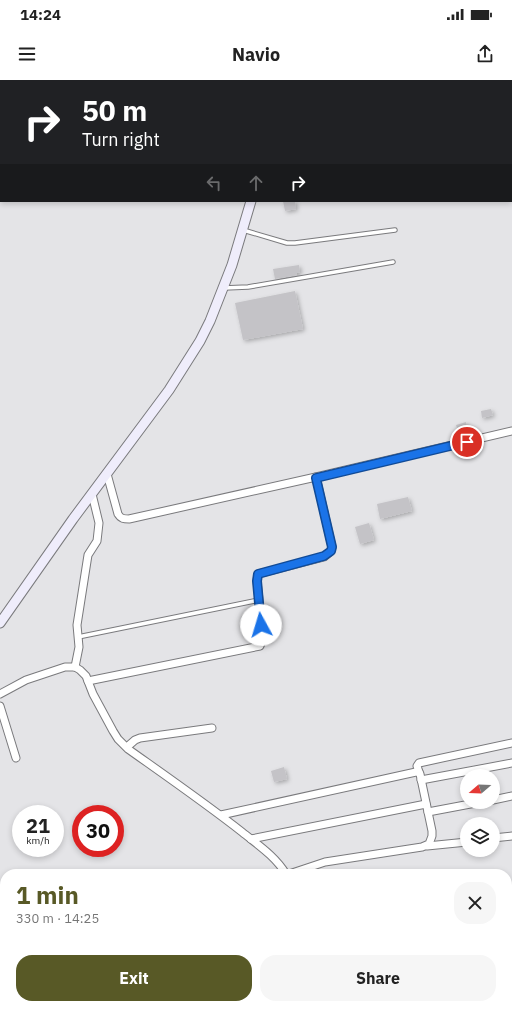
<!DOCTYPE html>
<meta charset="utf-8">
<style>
body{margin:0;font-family:"IBM Plex Sans",sans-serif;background:#f6f6f6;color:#222;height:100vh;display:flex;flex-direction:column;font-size:15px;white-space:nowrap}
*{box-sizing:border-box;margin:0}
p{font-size:13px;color:#767676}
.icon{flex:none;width:22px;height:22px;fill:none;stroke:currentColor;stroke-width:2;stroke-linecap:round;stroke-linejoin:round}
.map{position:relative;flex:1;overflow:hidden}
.drawer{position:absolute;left:0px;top:789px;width:512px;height:140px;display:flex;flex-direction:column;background:#fff;border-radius:16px 16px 0 0;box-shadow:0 2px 6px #0003}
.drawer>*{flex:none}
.hud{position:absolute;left:0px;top:0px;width:512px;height:122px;box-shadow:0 2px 6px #0003;background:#202124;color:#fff;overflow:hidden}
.needle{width:26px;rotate:251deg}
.controls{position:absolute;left:460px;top:689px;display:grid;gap:8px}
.controls a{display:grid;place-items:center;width:40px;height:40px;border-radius:50%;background:#fff;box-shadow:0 2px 6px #0003;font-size:20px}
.speed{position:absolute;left:12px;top:725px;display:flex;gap:8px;font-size:20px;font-weight:700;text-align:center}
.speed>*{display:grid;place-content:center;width:52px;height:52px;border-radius:50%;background:#fff;box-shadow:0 2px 6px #0003;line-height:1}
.speed small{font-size:10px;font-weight:400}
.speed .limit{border:6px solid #d22;background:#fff;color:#111}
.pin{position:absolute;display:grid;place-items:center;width:34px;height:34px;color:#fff;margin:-17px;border:2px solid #fff;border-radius:50%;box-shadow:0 1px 4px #0007}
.me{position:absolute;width:44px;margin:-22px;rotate:354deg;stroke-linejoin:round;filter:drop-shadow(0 0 3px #0008)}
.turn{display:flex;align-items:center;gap:14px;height:84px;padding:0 16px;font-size:18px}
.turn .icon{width:52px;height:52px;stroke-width:2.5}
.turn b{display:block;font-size:28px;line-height:34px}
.lanes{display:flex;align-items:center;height:38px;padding:0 16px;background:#0003;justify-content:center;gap:20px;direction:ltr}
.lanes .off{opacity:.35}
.round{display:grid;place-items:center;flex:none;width:42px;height:42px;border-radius:16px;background:#f6f6f6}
.head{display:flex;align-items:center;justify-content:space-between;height:68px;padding:0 16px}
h1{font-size:24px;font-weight:800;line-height:30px;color:#585926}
.button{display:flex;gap:8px;margin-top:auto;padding:8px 16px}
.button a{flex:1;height:46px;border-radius:16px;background:#585926;color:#fff;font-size:16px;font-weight:800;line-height:46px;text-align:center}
.button a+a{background:#f6f6f6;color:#222}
.status{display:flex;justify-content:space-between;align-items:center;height:28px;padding:0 20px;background:#fff;direction:ltr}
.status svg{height:11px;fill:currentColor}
header{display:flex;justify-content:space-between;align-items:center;height:52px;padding:0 16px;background:#fff;font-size:18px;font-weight:800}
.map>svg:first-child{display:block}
</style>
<div class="status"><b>14:24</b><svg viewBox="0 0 49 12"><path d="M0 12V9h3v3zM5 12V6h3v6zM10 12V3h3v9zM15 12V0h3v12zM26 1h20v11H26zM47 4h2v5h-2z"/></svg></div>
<header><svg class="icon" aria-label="menu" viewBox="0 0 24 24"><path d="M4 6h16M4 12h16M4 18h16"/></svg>Navio<svg class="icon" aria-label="share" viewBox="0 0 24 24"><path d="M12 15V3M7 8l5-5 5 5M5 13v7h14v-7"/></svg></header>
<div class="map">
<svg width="512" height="929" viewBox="0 0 512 929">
<defs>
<filter id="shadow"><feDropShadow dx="2" dy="2" stdDeviation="2" flood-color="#0004"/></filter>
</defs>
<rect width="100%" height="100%" fill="#e4e4e7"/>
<!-- building -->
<g fill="#c4c3c7" filter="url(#shadow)">
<path d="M283,121H295L296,129L285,131Z"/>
<path d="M299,185L300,192L296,193L297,195L275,199L273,189Z"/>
<path d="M295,211L303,249L243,260L235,223Z"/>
<path d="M491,329L493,335L482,338L481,331Z"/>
<path d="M466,342L469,356L460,358L456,345Z"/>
<path d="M408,417L412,431L380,439L377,424Z"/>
<path d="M369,443L374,460L360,464L355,447Z"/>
<path d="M284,687L287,699L274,702L271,691Z"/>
</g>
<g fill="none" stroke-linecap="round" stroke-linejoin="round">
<defs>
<g id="lane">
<path d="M511,87H512"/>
<path d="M243,150L287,163H295L395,150"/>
<path d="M224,208L248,207L393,182"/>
<path d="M78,557L259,520"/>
<path d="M225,924L226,929"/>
</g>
<g id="street">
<path d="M107,394L118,434C121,439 124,439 129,439L316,397L512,351"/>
<path d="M75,587L79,567L77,545L88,475L97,461L99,443L92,414"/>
<path d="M88,601L260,566L263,557L257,501L258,494L324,477L331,471L332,467L316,397"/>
<path d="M0,614L26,600L65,587H75L80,590L86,596L93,614L113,651L118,659L128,669C166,696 205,723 242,752C258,765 275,776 286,794"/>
<path d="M0,626L16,678"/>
<path d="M127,667L135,660L140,658L212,648"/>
<path d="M419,692L417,686L419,683L512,663"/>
<path d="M421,700L512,683"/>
<path d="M493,720L512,716"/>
<path d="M428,732L481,722"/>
<path d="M221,735L416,692H419L420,694L432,751V756L429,764L422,767L325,782L289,794"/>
<path d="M493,758L512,756"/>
<path d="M251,759L426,724"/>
<path d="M427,766L467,762"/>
<path d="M507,863L512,862"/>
<path d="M191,924L192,929"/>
<path d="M276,924L277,929"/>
<path d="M315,924L317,929"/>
<path d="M411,924L418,929"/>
<path d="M231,929L238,924"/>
</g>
<g id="secondary">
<path d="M291,1L293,0"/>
<path d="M0,543L73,439L169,310L200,261L210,241L232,185L251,121"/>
</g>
</defs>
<!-- lane casing -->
<use href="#lane" stroke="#7a7a7d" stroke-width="5.5"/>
<!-- street casing -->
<use href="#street" stroke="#7a7a7d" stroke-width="9"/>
<!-- secondary casing -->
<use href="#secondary" stroke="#7a7a7d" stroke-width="11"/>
<!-- path -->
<path stroke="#89898b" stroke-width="1.5" stroke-dasharray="1 3" stroke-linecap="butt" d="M259,0L263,1"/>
<!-- lane -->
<use href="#lane" stroke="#fff" stroke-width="3.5"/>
<!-- street -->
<use href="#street" stroke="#fff" stroke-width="7"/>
<!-- secondary -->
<use href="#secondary" stroke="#efedfb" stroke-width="9"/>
</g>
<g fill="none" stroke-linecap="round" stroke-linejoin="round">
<defs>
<path id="route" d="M261,545L257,501L258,494L324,476L331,471L332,467L316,398L467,362"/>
</defs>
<!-- route casing -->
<use href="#route" stroke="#114b97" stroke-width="10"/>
<!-- route -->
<use href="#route" stroke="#1a73e8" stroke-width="7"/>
</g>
</svg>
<div class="controls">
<a><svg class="needle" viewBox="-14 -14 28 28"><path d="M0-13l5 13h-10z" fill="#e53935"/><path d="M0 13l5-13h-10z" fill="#767676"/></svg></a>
<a><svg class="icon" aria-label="layers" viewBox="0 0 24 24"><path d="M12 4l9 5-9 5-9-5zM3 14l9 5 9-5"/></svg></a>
</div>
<div class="speed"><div>21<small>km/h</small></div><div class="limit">30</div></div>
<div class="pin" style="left:467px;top:362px;background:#d93025"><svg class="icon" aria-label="arrive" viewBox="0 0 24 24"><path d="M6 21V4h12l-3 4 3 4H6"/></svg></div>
<svg class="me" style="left:261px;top:545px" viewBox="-20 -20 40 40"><circle r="19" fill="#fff"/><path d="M0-13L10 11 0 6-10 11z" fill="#1a73e8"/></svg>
<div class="hud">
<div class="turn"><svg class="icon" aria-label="right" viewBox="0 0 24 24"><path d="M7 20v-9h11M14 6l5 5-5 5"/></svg><div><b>50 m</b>Turn right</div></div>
<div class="lanes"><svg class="icon off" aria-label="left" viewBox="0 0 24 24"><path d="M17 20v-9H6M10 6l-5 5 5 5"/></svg><svg class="icon off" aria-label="ahead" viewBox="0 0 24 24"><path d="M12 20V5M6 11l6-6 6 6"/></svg><svg class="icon" aria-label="right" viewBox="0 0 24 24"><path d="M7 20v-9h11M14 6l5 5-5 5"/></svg></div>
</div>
<section class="drawer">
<div class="head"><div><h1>1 min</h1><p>330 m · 14:25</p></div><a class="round"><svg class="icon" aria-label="close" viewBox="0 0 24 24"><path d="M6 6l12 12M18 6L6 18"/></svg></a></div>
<div class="button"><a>Exit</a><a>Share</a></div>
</section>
</div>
